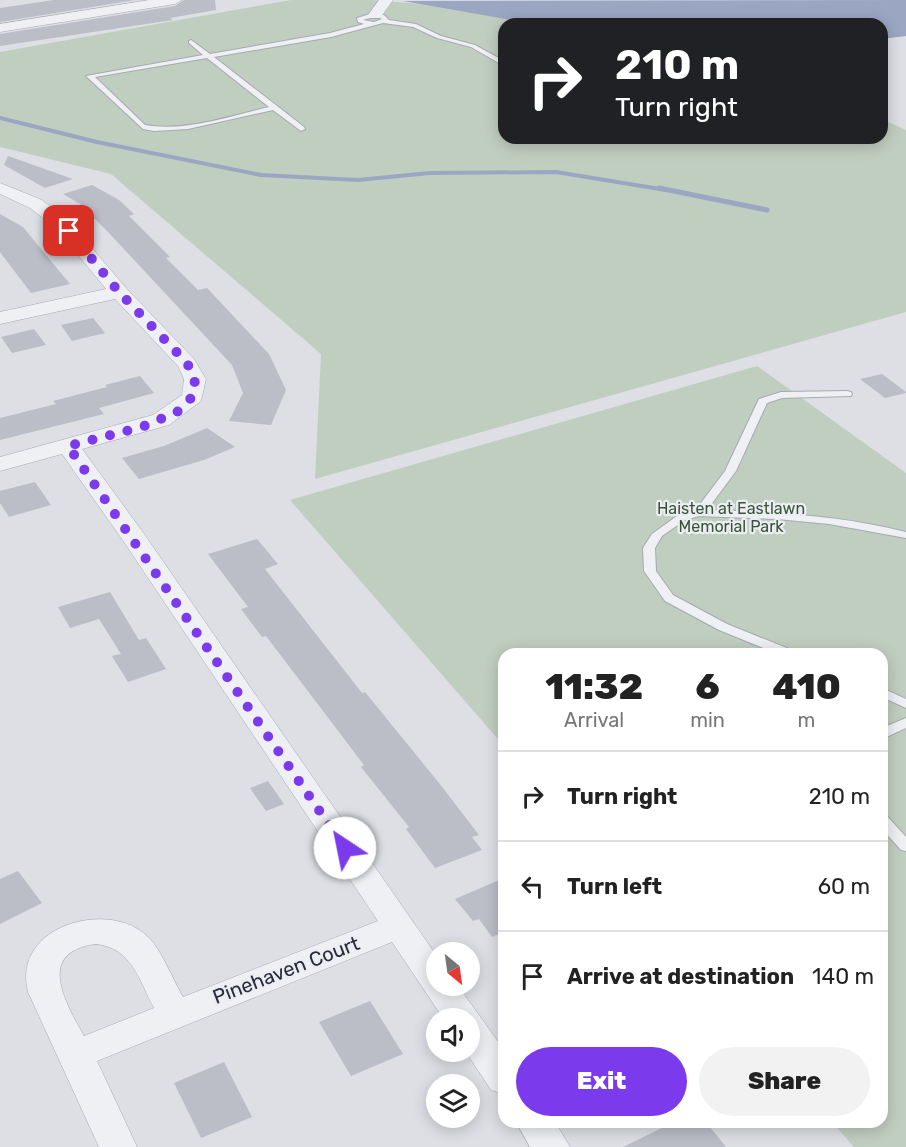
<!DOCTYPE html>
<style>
body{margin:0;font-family:Rubik,sans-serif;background:#f2f2f2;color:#222;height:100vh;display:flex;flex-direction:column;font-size:22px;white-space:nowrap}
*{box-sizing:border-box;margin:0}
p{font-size:20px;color:#767676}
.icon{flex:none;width:33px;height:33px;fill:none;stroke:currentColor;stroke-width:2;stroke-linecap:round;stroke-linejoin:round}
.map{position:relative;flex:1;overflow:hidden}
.side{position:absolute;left:498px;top:648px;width:390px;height:480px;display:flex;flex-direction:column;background:#fff;border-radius:18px;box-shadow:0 3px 15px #0003}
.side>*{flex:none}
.guide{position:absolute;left:498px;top:18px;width:390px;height:126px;border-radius:18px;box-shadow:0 3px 15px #0003;background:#202124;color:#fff;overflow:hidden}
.needle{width:39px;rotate:151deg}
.controls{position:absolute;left:426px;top:942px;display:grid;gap:12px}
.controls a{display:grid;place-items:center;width:54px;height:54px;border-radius:50%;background:#fff;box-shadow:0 3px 15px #0003;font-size:30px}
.pin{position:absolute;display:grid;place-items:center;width:51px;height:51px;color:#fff;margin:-26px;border-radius:12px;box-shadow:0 3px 9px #0006}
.me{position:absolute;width:66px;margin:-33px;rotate:326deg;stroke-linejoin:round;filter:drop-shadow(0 0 4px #0008)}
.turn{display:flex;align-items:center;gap:21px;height:126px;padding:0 18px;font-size:27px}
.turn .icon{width:78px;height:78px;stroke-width:2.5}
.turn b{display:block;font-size:42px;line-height:51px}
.eta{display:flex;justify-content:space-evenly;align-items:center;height:102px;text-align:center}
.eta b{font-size:36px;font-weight:800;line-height:42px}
.primary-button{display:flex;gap:12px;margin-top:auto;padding:12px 18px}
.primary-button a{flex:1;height:69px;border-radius:36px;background:#7c3aed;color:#fff;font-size:24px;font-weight:800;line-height:69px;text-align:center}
.primary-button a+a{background:#f2f2f2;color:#222}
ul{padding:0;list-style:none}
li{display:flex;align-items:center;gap:18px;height:90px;padding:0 18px;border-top:2px solid #e0e0e0}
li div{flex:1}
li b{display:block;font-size:22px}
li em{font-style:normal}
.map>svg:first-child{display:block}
</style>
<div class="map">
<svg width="906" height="1147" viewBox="0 0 906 1147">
<rect width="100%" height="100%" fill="#dddfe5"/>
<!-- green -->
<g fill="#c0cebf">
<path d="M291,0H371L459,7L534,24H504V138H882V119L906,130V312L315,479L321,354L111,174L0,147V52Z"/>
<path d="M757,366L906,473V1147H854L832,1122H882V654H504V746L290,500Z"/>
</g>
<!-- water -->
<path fill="#9ba6c2" d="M906,0V36L882,39V24H535L403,1Z"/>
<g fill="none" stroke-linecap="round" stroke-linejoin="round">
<!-- stream-far1 -->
<path stroke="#9ba6c2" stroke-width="4" d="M0,118L97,142L261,175L358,180L430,173L556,172L666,190"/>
<!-- stream -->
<path stroke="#9ba6c2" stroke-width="5" d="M659,188L767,210"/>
</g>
<!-- building -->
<g fill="#bbbdc7">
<path d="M54,0H135L0,22V8Z"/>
<path d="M184,0H215L216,10L170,18L173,20L0,46V34L175,6Z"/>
<path d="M8,156L73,179L45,188L4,165Z"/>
<path d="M92,185L119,200L134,214L129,216L170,257L166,258L198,290L207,288L269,354L286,390L271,425L229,421L243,393L232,365L109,233L80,204L63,194Z"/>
<path d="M0,214L23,227L70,284L31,293L0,252Z"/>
<path d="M93,318L105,333L72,341L61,325Z"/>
<path d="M34,329L46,345L12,353L1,337Z"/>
<path d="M882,374L906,392V393L885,398L860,379Z"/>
<path d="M140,376L154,393L99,408L104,414L0,440V418L56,404L53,401L107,387L105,385Z"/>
<path d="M207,428L235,447L204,460L139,479L122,458L164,446Z"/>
<path d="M35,482L51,505L9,517L0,503V491Z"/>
<path d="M257,539L278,564L265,569L362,693L365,692L439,783L479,835L472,837L482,850L435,868L406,829L409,827L361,767L364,765L266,636L262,637L241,609L248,607L208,554Z"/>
<path d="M110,592L139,640L146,638L166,669L128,682L112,656L121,654L99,619L70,628L58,607Z"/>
<path d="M268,781L284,804L266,811L250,788Z"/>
<path d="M18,871L42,903L0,924V879Z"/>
<path d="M504,878V932L492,937L479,919L473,921L455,899Z"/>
<path d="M370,1001L403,1054L351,1076L319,1022Z"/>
<path d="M224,1062L252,1117L201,1138L174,1083Z"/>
<path d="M674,1122H706L726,1147H623Z"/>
</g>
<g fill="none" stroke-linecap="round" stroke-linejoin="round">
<defs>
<g id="service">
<path d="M370,14L384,15L389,20L416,24L441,36L475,45L504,61V66L471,47L437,38L413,27L383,23L331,37L214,57L304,127L305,129L301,131L273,110L188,129L154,131L143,129L86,76L203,55L189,43V41L191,40L210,54L330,33L364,24L358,22L357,18ZM370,18H380L382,19L374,22L363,20ZM207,58L269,107C230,116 185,132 145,125L95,77Z"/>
<path d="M847,391L851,392L852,394L851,396L782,398L767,403L736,471L707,510C774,512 840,515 906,532V538L829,524L777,519L699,516L685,520L662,536L655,548L656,571L673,595L727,624L794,651L795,654H778L719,630L665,601L644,571L643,548L652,534L677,516L695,511L725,471L759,399L781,392Z"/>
<path d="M882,688L906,699V708L882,697Z"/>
<path d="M906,718V728L882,739V728Z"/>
<path d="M882,815L887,816L906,837V851L901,850L882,829Z"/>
</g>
<g id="minor">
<path d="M149,0H182L175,4L0,32V24Z"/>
<path d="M379,0H393L380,18H370L368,15Z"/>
<path d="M0,183L42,200L68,220L126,288L194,359L206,379L201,401L169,425L82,449L142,531L436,955V986H458L504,1050V1094L491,1090L466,1052H470V1018H443L392,942L97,1061L137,1147H99L28,992C11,924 111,899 148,937C161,949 173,980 183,997L378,921L122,539L62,454L0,471V457L153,415L182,395L184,379L178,366L115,299L0,324V312L106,289L56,228L30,208L0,194ZM96,944C132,948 139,980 154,1008L84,1036C65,1002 35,952 96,944Z"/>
<path d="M516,1122H555L570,1147H530Z"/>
</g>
</defs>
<!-- service casing -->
<use href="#service" stroke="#a7a9b2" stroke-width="2"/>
<!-- minor casing -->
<use href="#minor" stroke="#a7a9b2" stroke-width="1"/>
<!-- service -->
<use href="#service" fill="#eff0f4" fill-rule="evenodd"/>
<!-- minor -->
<use href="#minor" fill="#eff0f4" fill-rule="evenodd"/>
</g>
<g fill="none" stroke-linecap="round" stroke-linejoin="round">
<!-- route -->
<path stroke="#7c3aed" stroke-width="10" stroke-dasharray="0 18" d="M69,231L119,292L187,363L195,379L193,396L177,412L142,427L68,446L345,848"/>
</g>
<g text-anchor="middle" stroke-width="4.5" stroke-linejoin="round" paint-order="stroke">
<!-- park labels -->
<g font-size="16" fill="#375437" stroke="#ecedf3">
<text x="731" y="514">Haisten at Eastlawn<tspan x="731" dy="18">Memorial Park</tspan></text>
</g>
<!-- near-street labels -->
<g font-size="20" fill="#282b3a" stroke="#ecedf3">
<text transform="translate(286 970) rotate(-21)" y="7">Pinehaven Court</text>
</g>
</g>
</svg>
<div class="controls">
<a><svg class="needle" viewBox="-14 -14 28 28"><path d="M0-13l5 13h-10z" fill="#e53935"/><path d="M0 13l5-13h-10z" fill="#767676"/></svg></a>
<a><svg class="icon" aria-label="sound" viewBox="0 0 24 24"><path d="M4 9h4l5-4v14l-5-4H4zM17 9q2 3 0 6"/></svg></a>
<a><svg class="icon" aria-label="layers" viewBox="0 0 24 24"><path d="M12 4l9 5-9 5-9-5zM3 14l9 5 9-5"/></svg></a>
</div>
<div class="pin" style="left:69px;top:231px;background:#d93025"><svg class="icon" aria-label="arrive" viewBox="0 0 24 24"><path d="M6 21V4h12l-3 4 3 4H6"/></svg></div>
<svg class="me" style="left:345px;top:848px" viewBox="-20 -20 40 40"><circle r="19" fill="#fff"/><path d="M0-13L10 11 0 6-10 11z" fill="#7c3aed"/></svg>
<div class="guide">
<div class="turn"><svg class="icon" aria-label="right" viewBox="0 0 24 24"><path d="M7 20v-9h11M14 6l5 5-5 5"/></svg><div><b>210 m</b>Turn right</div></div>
</div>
<section class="side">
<div class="eta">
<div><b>11:32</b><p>Arrival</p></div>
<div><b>6</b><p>min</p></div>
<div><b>410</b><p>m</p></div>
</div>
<ul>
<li><svg class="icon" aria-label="right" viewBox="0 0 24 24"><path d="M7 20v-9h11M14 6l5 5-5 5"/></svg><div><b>Turn right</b></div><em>210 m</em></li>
<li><svg class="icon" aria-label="left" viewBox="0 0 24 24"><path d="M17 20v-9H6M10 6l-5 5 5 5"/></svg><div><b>Turn left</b></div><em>60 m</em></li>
<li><svg class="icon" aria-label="arrive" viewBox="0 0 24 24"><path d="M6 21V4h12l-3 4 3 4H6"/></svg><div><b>Arrive at destination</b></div><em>140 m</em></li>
</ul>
<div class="primary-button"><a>Exit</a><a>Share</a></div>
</section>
</div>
